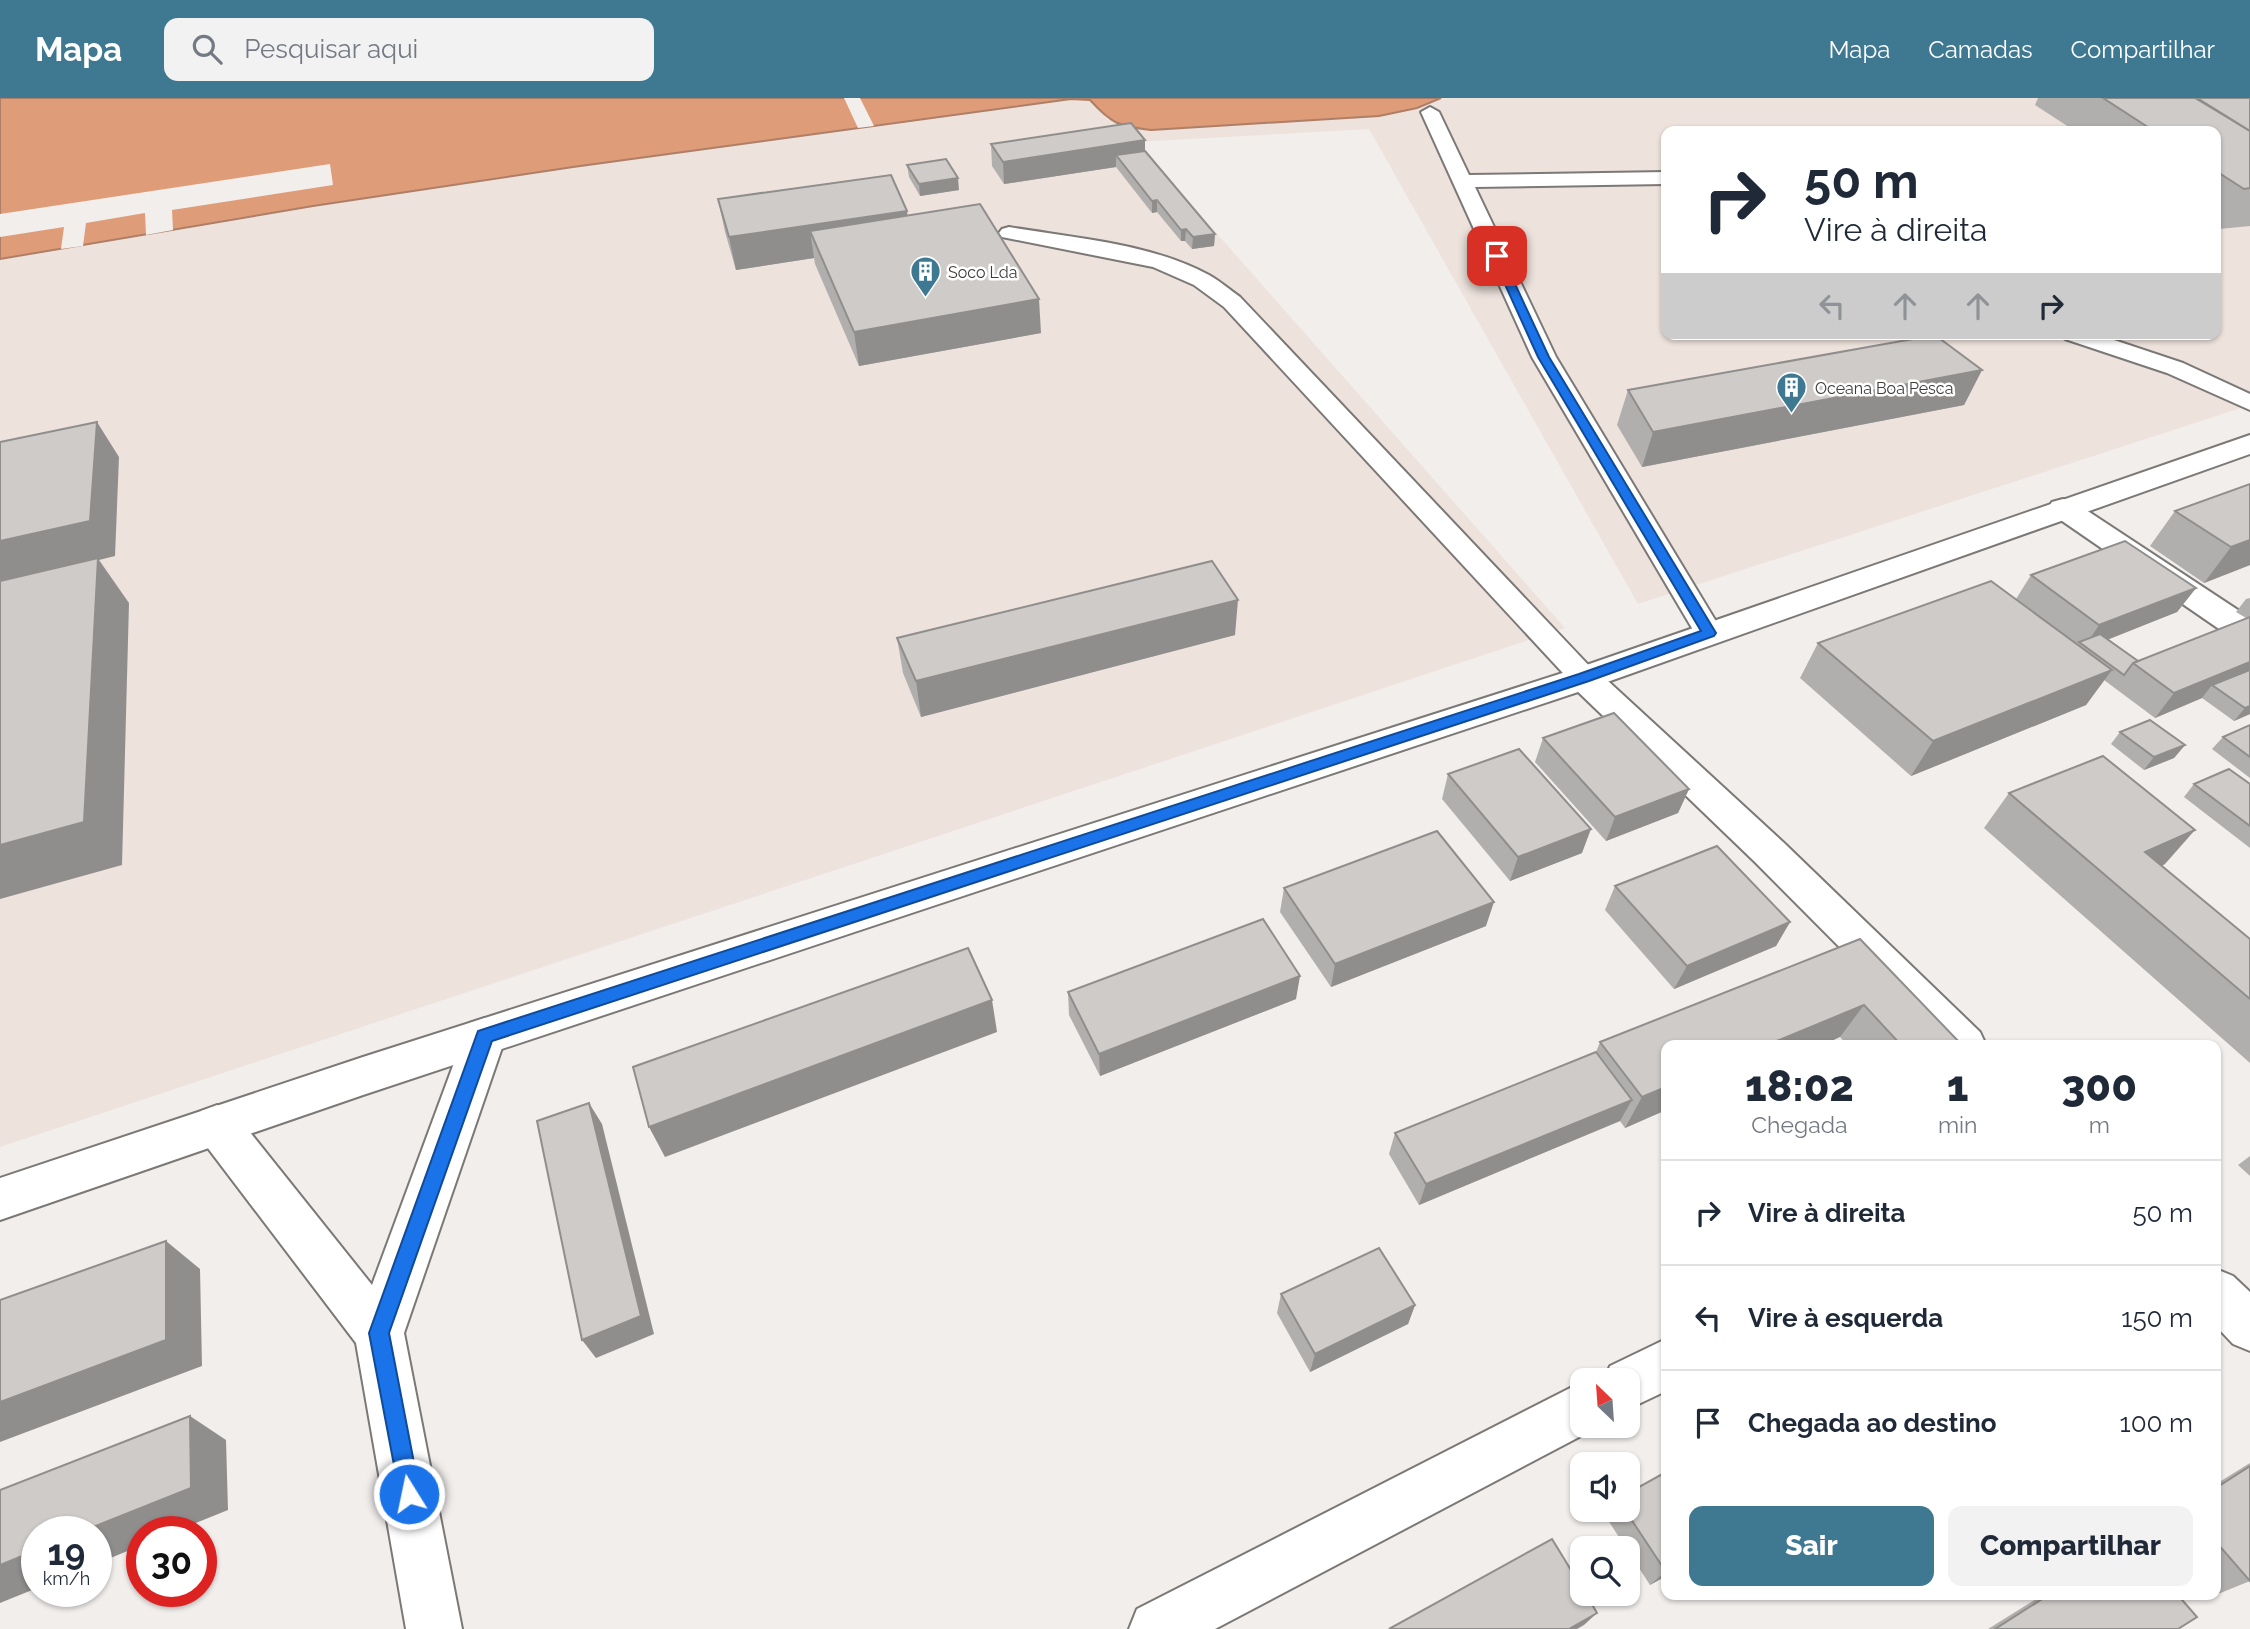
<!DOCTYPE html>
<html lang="pt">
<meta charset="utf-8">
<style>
body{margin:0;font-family:Raleway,sans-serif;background:#f2f2f3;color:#1f2937;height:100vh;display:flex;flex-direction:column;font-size:26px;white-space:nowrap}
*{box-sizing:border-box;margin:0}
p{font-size:23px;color:#747a83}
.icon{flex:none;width:38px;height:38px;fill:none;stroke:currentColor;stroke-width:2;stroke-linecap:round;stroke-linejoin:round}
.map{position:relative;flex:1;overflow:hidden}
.panel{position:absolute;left:1661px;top:942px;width:560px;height:560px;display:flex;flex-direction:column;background:#fff;border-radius:14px;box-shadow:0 2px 5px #0004}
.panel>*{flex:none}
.banner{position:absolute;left:1661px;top:28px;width:560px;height:214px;border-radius:14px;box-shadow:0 2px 5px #0004;background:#fff;color:#1f2937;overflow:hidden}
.needle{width:46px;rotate:335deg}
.tools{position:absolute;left:1570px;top:1270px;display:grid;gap:14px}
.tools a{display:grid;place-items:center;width:70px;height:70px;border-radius:14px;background:#fff;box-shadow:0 2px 5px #0004;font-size:35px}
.speed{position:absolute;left:21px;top:1418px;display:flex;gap:14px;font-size:35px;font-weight:700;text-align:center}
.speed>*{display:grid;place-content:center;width:91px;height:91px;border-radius:50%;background:#fff;box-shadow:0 2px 5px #0004;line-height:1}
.speed small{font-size:18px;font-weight:400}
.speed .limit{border:10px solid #d22;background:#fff;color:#111}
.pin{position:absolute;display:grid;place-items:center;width:60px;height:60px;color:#fff;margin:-30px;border-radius:14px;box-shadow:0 4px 10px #0006}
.me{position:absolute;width:77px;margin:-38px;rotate:350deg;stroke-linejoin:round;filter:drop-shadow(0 0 5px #0008)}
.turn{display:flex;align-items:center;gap:24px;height:147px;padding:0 28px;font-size:32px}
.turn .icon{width:91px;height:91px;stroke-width:2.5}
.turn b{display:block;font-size:49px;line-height:60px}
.lanes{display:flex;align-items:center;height:66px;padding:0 28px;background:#0003;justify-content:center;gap:35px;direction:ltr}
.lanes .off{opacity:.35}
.eta{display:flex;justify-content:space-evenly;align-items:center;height:119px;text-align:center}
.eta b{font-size:42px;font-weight:800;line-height:49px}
.action{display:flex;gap:14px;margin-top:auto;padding:14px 28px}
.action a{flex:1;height:80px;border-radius:14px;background:#3e7891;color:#fff;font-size:28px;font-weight:800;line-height:80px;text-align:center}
.action a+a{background:#f2f2f3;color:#1f2937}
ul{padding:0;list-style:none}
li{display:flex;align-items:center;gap:21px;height:105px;padding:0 28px;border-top:2px solid #e0e1e3}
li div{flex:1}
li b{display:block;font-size:26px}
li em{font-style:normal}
header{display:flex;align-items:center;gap:42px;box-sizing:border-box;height:98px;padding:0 35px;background:#3e7891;color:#fff}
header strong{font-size:33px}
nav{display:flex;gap:38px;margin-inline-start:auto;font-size:24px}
.search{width:490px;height:63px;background:#f2f2f3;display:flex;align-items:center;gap:18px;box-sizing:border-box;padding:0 24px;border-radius:14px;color:#747a83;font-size:26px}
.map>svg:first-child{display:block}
</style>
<header>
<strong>Mapa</strong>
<div class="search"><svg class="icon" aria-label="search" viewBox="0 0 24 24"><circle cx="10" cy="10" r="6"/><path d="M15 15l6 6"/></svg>Pesquisar aqui</div>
<nav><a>Mapa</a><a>Camadas</a><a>Compartilhar</a></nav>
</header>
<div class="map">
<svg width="2250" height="1531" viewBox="0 0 2250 1531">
<rect width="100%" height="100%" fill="#f1eeec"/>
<!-- built -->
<path fill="#ede2dc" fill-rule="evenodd" d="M1441,0H2250V307L1638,506L1369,31L1136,44L1565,530L0,1049V161L313,108L573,69L1071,1L1090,2L1108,22L1417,10ZM1666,33H2216V236H1666Z"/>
<!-- water -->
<path fill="#df9c79" stroke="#ae7f66" stroke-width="2" d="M0,0H1441L1417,10L1379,18L1151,32C1118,28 1112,26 1090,2L1071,1L573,69L313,108L0,161Z"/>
<!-- pier -->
<g fill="#f1eeec">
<path d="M844,0H860L874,28L858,30Z"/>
<path d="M330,66L333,87L172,112L173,132L146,137L145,115L86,125L83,148L61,151L64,129L0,139V116Z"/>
</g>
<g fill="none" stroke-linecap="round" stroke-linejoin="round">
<defs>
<g id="lane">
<path d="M1430,9L1439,14L1469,77L1666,74V86L1475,89L1556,259L1723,535L1719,542L1709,544L1699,542L1532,259L1421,14Z"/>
<path d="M1009,129C1075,140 1150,145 1209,177C1220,183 1230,192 1240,199L1594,573L1599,580L1594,587L1584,590L1574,587L1224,209L1194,187L1153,169L1002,139L999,135L1002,131Z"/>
<path d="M2062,236H2096L2183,265L2250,296V312L2167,275L2065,241Z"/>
</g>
<g id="street">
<path d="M2063,401L2074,404L2250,520V547L2238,544L2052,416L2048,410L2052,404Z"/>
<path d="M1584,568L1596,572L1783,744L1980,934L1986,947H1937L1755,764L1572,588L1567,580L1572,572Z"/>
<path d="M485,920L500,925L506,938L404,1235L462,1531H406L356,1245L201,1041L195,1027L201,1013L217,1007L233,1013L372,1187L464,938L470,925Z"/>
<path d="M2216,1171L2233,1178L2250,1194V1253L2233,1246L2216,1228Z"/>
<path d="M1666,1241V1293L1628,1311V1283H1604L1610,1268Z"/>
<path d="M1582,1284V1328H1600L1215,1531H1129L1137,1511Z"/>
</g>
<path id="secondary" d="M2250,337V356L1596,588L363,997L0,1122V1080L363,959L1572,572Z"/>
</defs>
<!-- lane casing -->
<use href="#lane" stroke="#7b7876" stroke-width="4"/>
<!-- street casing -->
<use href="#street" stroke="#7b7876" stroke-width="4"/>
<!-- secondary casing -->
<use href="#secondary" stroke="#7b7876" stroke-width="4"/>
<!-- lane -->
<use href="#lane" fill="#fff" fill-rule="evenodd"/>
<!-- street -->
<use href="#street" fill="#fff" fill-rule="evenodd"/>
<!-- secondary -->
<use href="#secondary" fill="#fff" fill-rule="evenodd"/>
</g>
<!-- wall -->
<g fill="#b1afad">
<path d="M2038,0H2250V128L2219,131L2216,129V33H2075L2035,7Z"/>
<path d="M1145,42V53L1215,136L1214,148L1192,151L1185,143H1181L1157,114L1152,115L1116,69L1004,86L992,68L991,46Z"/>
<path d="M907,67L959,92L920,98L909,79Z"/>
<path d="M718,101L907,118L1041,235L859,268L815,166L814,160L736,172L725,134Z"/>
<path d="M1982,272L1964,307L1642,369L1617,327L1628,292Z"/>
<path d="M2250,386V467L2204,485L2150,448L2175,413Z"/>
<path d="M2031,477L2196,490L2177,514L2108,541L2138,563L2246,520L2236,514L2246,501L2250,500V616L2234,623L2202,600L2155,620L2104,582L2086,607L1911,678L1800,580L1818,545L2016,501Z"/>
<path d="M1235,537L921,619L903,575L897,540Z"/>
<path d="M2250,627V680L2212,651L2223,639Z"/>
<path d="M2120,634L2185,647L2174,660L2144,672L2111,646Z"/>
<path d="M1543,640L1689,691L1678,715L1606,743L1535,664Z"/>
<path d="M1448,676L1582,755L1510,783L1442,701Z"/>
<path d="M2194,686H2250V750L2184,699Z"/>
<path d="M2009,695L2165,766L2162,768L2250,841V965L1984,730Z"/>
<path d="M1615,788L1790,824L1776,848L1674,891L1605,812Z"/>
<path d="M1284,790L1486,828L1331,889L1280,814Z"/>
<path d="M1860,841L1962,947H1847L1840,939L1666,947V1012L1625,1030L1620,1023L1419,1107L1389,1056L1395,1035L1596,954L1600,944Z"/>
<path d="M1068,894L1296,901L1100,978L1069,917Z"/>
<path d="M2250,1058V1078L2238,1067Z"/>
<path d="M1281,1196L1415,1207L1408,1226L1310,1274L1277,1215Z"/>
<path d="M2250,1365V1483L2218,1496L2216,1494V1386Z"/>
<path d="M1666,1374V1478L1650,1487L1604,1416L1607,1412H1628Z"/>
<path d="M2044,1496H2177L2178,1531H1988Z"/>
</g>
<!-- shaded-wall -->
<g fill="#908e8d">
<path d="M1145,42V64L1116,57V69L1004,86L1003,64Z"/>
<path d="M958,80L959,92L920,98L919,86Z"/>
<path d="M1157,102V114L1152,115V103Z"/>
<path d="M907,113L911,146L810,133L814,160L736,172L729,139Z"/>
<path d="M1186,131L1185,143H1181V132Z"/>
<path d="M1215,136L1214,148L1192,151L1193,139Z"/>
<path d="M1039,201L1041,235L859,268L854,234Z"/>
<path d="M1982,272L1964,307L1642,369L1653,334Z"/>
<path d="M97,324L119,359L115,458L99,462L129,505L122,767L0,801V443Z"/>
<path d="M2250,442V467L2204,485L2231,449Z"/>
<path d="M2196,490L2177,514L2087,550L2085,548L2099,527Z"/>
<path d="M1238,502L1235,537L921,619L916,583Z"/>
<path d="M2250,564V580L2212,587L2202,600L2155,620L2174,595Z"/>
<path d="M2112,572L2086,607L1911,678L1933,643Z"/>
<path d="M2250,608V616L2234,623L2245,610Z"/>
<path d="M2185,647L2174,660L2144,672L2154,659Z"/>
<path d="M1689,691L1678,715L1606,743L1615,719Z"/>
<path d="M1591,731L1582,755L1510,783L1518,759Z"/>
<path d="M2195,732L2165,766L2115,788L2145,754Z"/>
<path d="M1494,804L1486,828L1331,889L1335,866Z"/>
<path d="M1790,824L1776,848L1674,891L1687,868Z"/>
<path d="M1300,878L1296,901L1100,978L1099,956Z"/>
<path d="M992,902L997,934L665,1059L649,1029Z"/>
<path d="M1864,907L1840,939L1823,947H1767Z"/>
<path d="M1666,989V1012L1625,1030L1642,999Z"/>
<path d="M1632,1002L1620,1023L1419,1107L1426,1086Z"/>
<path d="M589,1005L602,1026L654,1236L596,1260L582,1242Z"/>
<path d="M166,1143L200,1171L202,1268L0,1344V1304Z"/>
<path d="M1415,1207L1408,1226L1310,1274L1315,1256Z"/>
<path d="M190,1318L226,1342L228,1412L176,1433H142V1447L96,1466V1433H83Z"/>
<path d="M37,1452V1490L0,1505V1467Z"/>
<path d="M1666,1473V1478L1650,1487Z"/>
<path d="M1597,1515L1584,1527L1577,1531H1569Z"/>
</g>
<!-- building -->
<g fill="#cecbc9" stroke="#908e8d" stroke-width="2">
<path d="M2103,0H2195L2250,33V90L2244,91L2216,73V33H2154Z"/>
<path d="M2197,0H2250V33Z"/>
<path d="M1131,25L1145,42L1003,64L991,46Z"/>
<path d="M1145,53L1215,136L1193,139L1186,131L1181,132L1157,102L1152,103L1116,57Z"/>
<path d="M946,61L958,80L919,86L907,67Z"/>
<path d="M891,77L907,113L729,139L718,101Z"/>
<path d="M980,106L1039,201L854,234L810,133Z"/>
<path d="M1935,237L1982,272L1653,334L1628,292Z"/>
<path d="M97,324L90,423L0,443V344Z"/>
<path d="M2250,386V442L2231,449L2175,413Z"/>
<path d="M2125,443L2196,490L2099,527L2031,477Z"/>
<path d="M98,460L84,724L0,747V483Z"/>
<path d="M1212,463L1238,502L916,583L897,540Z"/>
<path d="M1991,483L2112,572L1933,643L1818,545Z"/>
<path d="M2250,519V564L2174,595L2133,565Z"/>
<path d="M2100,536L2138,563L2133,565L2124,577L2079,544Z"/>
<path d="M2250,572V608L2245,610L2212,587Z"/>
<path d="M1614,615L1689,691L1615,719L1543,640Z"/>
<path d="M2150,622L2185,647L2154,659L2120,634Z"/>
<path d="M2250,627V659L2223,639Z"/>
<path d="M1519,651L1591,731L1518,759L1448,676Z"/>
<path d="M2103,658L2195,732L2145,754L2250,841V901L2009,695Z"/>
<path d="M2229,671L2250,686V728L2194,686Z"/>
<path d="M1437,733L1494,804L1335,866L1284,790Z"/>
<path d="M1717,748L1790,824L1687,868L1615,788Z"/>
<path d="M1263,821L1300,878L1099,956L1068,894Z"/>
<path d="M1860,841L1962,947H1901L1864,907L1767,947H1666V989L1642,999L1600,944Z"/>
<path d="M968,850L992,902L649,1029L633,969Z"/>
<path d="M1596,954L1632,1002L1426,1086L1395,1035Z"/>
<path d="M589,1005L641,1218L582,1242L537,1023Z"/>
<path d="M166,1143V1242L0,1304V1202Z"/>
<path d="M1379,1150L1415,1207L1315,1256L1281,1196Z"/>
<path d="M190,1318L191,1390L83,1433H37V1452L0,1467V1392Z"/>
<path d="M2250,1368V1483L2216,1444V1390Z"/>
<path d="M1666,1374V1474L1625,1412H1628V1395Z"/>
<path d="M1552,1441L1582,1490V1496H1586L1597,1515L1569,1531H1389Z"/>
<path d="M2050,1496H2177L2197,1519L2178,1531H1995Z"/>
</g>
<!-- route -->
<path fill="#1a73e8" stroke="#114b97" stroke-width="2" d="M1497,155L1502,158L1549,259L1716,535L1714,538L1589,583L492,943L389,1235L420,1396L417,1404L409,1407L401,1404L369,1235L478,933L1579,576L1701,533L1538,259L1492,158Z"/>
<!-- icons -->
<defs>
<symbol id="building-pin" viewBox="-11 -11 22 30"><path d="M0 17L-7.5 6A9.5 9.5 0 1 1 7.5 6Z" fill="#3e7891" stroke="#fff"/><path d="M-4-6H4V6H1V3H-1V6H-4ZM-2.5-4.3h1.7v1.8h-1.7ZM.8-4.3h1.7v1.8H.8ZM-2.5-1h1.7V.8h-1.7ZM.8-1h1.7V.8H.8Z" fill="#fff"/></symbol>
</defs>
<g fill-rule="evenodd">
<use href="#building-pin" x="908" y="156" width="35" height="47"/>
<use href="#building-pin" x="1774" y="272" width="35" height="47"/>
</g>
<g text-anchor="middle" stroke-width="5" stroke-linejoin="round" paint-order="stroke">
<!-- far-poi labels -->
<g font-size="16" fill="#3d3c3b" stroke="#fff" text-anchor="start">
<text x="948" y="180">Soco Lda</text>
<text x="1815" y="296">Oceana Boa Pesca</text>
</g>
</g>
</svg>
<div class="tools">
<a><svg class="needle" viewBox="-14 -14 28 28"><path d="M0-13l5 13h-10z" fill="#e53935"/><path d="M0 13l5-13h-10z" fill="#747a83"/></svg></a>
<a><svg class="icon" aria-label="sound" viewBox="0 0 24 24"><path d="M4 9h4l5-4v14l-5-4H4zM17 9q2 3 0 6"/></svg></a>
<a><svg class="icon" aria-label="search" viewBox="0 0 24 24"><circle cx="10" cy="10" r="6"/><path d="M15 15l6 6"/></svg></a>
</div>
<div class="speed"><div>19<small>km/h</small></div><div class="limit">30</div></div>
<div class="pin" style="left:1497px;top:158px;background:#d93025"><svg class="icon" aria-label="arrive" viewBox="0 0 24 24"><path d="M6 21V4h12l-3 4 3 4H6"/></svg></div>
<svg class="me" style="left:409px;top:1396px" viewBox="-20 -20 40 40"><circle r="17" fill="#1a73e8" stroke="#fff" stroke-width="3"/><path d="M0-11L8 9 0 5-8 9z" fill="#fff"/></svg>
<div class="banner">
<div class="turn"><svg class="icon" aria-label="right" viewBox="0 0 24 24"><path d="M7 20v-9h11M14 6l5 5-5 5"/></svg><div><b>50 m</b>Vire à direita</div></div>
<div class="lanes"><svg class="icon off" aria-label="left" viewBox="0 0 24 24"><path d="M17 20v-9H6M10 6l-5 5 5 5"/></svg><svg class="icon off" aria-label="ahead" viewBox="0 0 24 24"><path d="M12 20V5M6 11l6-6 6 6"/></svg><svg class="icon off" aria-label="ahead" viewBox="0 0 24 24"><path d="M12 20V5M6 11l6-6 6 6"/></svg><svg class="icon" aria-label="right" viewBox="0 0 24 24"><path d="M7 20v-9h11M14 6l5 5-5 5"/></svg></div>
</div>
<section class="panel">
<div class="eta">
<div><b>18:02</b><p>Chegada</p></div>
<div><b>1</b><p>min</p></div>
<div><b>300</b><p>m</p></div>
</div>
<ul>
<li><svg class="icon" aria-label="right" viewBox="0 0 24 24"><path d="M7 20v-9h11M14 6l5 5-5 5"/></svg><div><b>Vire à direita</b></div><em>50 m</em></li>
<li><svg class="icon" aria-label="left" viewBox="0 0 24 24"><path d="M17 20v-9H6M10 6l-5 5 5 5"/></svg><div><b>Vire à esquerda</b></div><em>150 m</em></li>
<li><svg class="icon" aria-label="arrive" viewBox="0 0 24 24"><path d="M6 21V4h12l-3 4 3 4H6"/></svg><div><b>Chegada ao destino</b></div><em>100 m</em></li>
</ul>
<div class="action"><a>Sair</a><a>Compartilhar</a></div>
</section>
</div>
